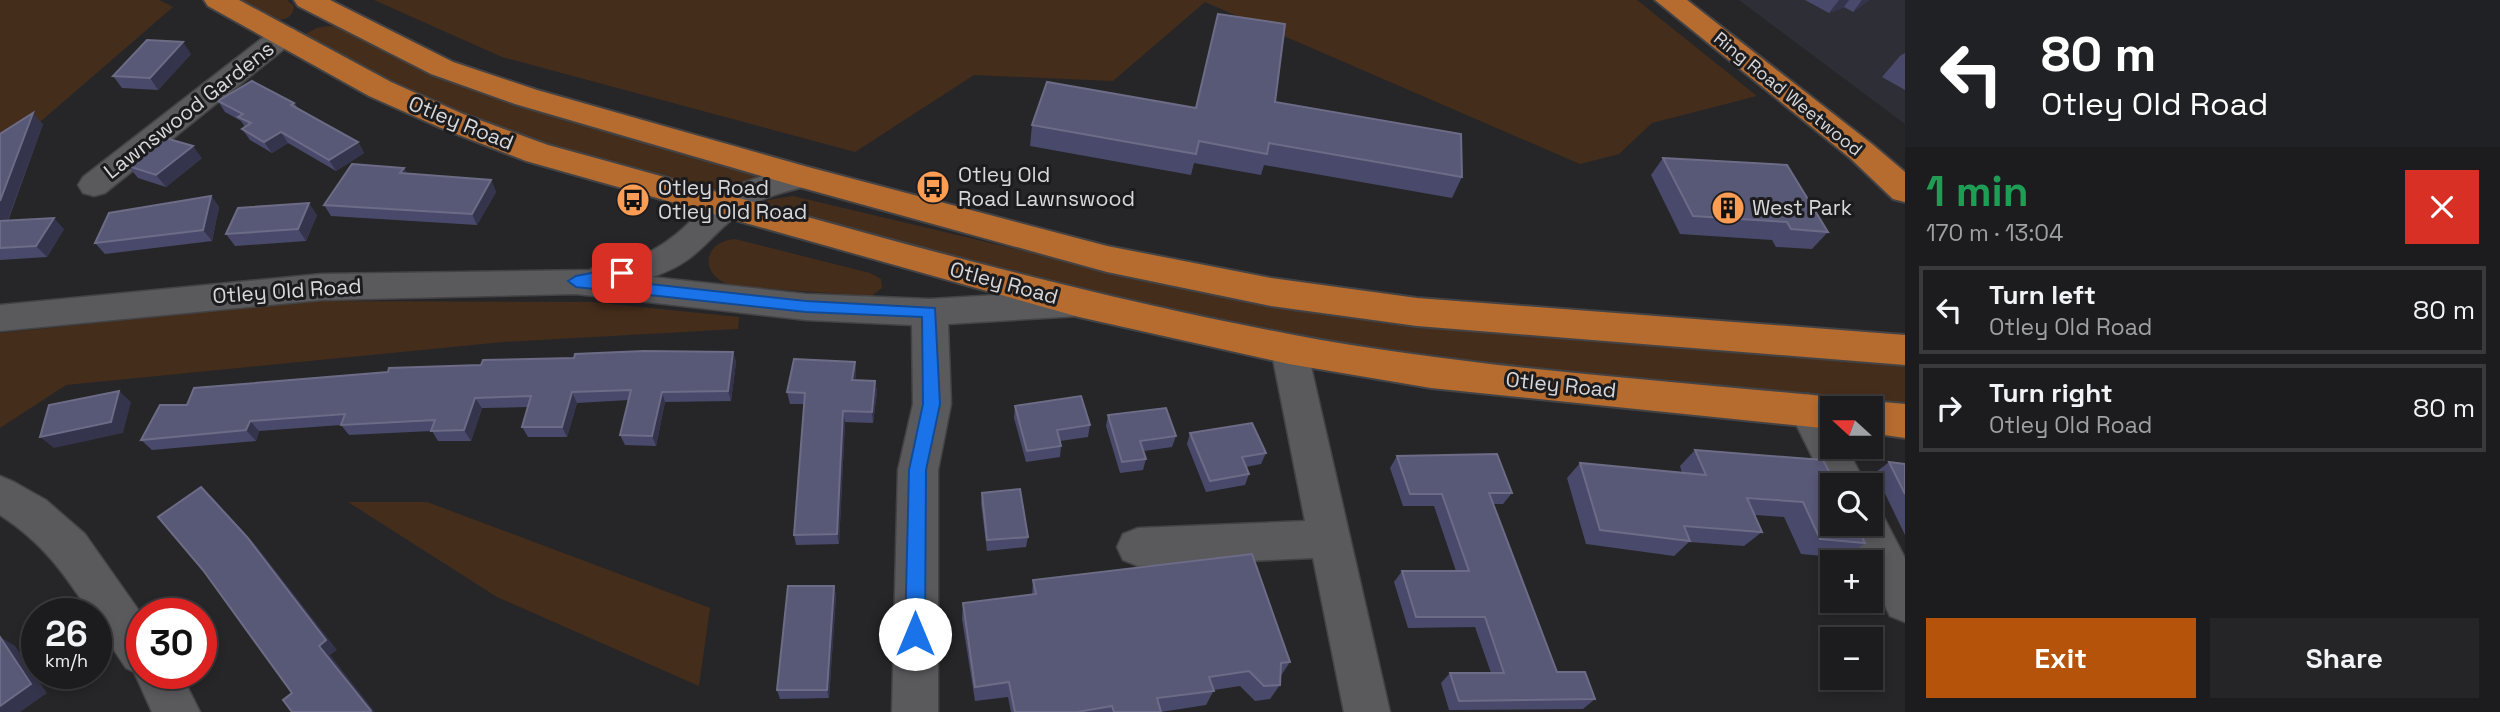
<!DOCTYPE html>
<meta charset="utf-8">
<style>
body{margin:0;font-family:"Space Grotesk",sans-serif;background:#252528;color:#f1f3f6;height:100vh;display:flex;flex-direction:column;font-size:26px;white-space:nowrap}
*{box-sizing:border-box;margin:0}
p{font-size:23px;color:#a0a1a4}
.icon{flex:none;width:38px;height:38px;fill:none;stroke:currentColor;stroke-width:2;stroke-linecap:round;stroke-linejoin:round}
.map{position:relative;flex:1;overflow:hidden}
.details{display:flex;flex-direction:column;background:#1c1c1f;width:595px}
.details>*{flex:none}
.banner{background:#202124;color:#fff;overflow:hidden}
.needle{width:46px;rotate:291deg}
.controls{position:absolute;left:1820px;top:396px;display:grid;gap:14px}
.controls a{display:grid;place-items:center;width:63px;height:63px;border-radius:0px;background:#1c1c1f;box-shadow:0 4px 10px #0003,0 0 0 2px #3a3a3d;font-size:35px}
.speed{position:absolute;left:21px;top:598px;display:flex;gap:14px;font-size:35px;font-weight:700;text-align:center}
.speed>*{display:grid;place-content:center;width:91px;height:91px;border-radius:50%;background:#1c1c1f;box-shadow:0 4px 10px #0003,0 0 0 2px #3a3a3d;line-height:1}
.speed small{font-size:18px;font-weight:400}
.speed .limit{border:10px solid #d22;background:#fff;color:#111}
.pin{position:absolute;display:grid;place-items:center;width:60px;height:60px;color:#fff;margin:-30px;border-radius:14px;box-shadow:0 4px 10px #0006}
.me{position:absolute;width:77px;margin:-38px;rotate:0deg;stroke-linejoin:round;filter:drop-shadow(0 0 5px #0008)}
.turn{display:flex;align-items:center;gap:24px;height:147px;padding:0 21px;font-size:32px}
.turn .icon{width:91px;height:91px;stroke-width:2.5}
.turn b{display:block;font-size:49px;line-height:60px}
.round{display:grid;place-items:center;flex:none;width:74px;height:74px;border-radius:0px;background:#252528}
.summary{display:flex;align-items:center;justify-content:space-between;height:119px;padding:0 21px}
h1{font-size:42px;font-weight:800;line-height:52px;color:#1e9e55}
.button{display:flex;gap:14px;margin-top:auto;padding:14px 21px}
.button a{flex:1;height:80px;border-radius:0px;background:#b45309;color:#fff;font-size:28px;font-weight:800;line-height:80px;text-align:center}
.button a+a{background:#252528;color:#f1f3f6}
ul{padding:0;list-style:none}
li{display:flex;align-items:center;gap:21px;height:88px;margin:0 14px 10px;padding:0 7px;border:4px solid #3a3a3d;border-radius:0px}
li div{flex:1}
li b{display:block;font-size:26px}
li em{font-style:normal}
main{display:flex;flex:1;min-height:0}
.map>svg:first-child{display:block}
</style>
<main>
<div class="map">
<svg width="1905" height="712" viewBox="0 0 1905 712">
<rect width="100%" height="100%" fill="#262629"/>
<!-- built -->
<path fill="#2e2e37" d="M1739,0H1905V124Z"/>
<!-- green -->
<g fill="#452d1b">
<path d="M0,0H159L173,7L33,128L0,146Z"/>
<path d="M239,0H287L294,6C293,16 287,20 277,20Z"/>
<path d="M374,0H1637L1757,96L1652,123L1619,154L1580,164L1205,2L1113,81L974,75L855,152L502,57Z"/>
<path d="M328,26L338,27L403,61L468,89L762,175L727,196C602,161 474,130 360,67C343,57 319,49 305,34L317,28Z"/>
<path d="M793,196L1138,278L1335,315L1417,327L1905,360V405L1752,392L1364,351L1057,286L760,205L768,200Z"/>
<path d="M735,239L870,273L881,279L882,288L871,296C839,294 806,291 774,289C761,288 744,289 731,285C700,277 701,242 735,239Z"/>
<path d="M311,301L591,302L739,317L738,329L503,342L66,385L0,428V333Z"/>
<path d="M348,502H427L710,608L699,686L497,597Z"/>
</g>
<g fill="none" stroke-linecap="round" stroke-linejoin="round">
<defs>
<g id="minor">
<path d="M284,27L294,29L298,35L294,41L105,193L94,196L83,193L78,185L83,177L274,29Z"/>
<path d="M804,166L815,170L820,177L815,184C790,191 765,195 744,210C707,236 701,261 652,277L806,294L930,299L1079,290L1091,294L1097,303L1091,312L1079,316L948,324L951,404L938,470V712H892L898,470L913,404L912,325L806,320L576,294L321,300L0,331V305L321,274L590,270C602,259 634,258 651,251C677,238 692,218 714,200C739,180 773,172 804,166Z"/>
<path d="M1289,335L1302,339L1307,349L1390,712H1344L1313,558L1138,566L1123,560L1117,547L1123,534L1138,528L1305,521L1271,349L1276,339Z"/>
<path d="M1808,394L1822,399L1832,419V446H1846L1866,485H1832V497L1789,410L1794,399Z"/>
<path d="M0,476L14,482L46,500L85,534L142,615V674H181L200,712H152L134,672L126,668L96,623V614H91C63,572 43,543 0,515Z"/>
<path d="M1871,507L1880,510L1905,558V622L1890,616L1871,578V562H1863L1844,523H1871Z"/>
</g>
<g id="highway">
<path d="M204,0H239L391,82L463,114L548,145C794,212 1039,287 1289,334C1468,368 1651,379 1832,397L1846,401L1849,408H1832V429L1431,388L1289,364L1079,317L526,161L441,128L369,96L208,6Z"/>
<path d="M294,0H330L453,62L537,90L808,167L1107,246L1271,278L1417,298L1905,335V365L1417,326L1271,306L1107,272L792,185L515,104L431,74L298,6Z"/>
<path d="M1655,0H1687L1872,144L1905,172V202L1893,199L1850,158Z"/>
<path d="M1871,401L1905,404V438L1871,433V408H1856Z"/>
</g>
</defs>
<!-- minor casing -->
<use href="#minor" stroke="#434345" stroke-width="3"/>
<!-- highway casing -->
<use href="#highway" stroke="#434345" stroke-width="4"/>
<!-- minor -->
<use href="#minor" fill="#5a5a5d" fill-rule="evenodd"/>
<!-- highway -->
<use href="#highway" fill="#b66b2f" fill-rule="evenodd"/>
</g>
<!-- wall -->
<g fill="#49496b">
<path d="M1805,0H1869L1853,12L1844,7L1829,13Z"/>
<path d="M1905,53V90L1882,77L1900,56Z"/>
<path d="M191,54L158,90L122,88L113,76Z"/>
<path d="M218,101L294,103L298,108L358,142L364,153L336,171L288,143L272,153L250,140L242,129L245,127L241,121L225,112Z"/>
<path d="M1275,102L1462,177L1452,198L1264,165L1261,175L1194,163L1191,175L1030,146L1032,125L1196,108Z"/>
<path d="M43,124L8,221L64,229L47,257L0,260V134Z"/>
<path d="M202,158L166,187L138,178L128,166Z"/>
<path d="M1663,158L1828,232L1812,249L1776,247L1772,240L1680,234L1651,175Z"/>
<path d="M404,168L407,174L491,180L496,192L477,225L331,216L324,205Z"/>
<path d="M211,196L219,207L212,241L105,254L95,243Z"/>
<path d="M317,215L306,241L235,246L226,234Z"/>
<path d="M733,352L736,362L731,401L665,402L656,446L625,445L620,435L629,400L577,403L567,437H528L522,427L528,407L482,408L471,441H438L432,431L349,435L341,425L259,431L256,441L152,450L141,440L187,405L481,365L574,358Z"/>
<path d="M855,362L856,374L855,380L875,381L877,392L873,423L845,422L839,544L796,545L794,535L804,404H790L787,392Z"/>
<path d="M1015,406L1090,425L1088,437L1060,441L1061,446L1060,457L1026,462L1014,418Z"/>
<path d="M1108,415L1176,436L1172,447L1144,451L1146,459L1143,470L1120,473L1106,426Z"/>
<path d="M1190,433L1266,453L1261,464L1246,467L1249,474L1245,485L1206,492L1187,444Z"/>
<path d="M1695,450L1823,460L1865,543L1845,558L1801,554L1784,517L1755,515L1762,532L1744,546L1689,542L1674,556L1586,544L1567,478L1580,463L1682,473L1680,466Z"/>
<path d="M1397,456L1512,493L1503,504H1493L1557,672L1595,699L1583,709L1449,710L1441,683L1450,673H1491L1475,627L1408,628L1394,582L1402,571H1456L1434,506H1403L1390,468Z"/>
<path d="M1889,462L1905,464V535L1875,473Z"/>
<path d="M982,493L1028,537L1026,547L987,551L981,503Z"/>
<path d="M1033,580L1290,662L1280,677V685L1270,699L1255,701L1240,686L1214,690L1206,705L1161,712H1011L1008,697L975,701L962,619L963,603L1032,595Z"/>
<path d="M834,586L836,596L829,698L780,699L777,690Z"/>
</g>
<!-- shaded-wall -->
<g fill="#34344c">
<path d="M1839,0H1849L1844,7L1829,13Z"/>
<path d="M1862,0H1869L1853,12Z"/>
<path d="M183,42L191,54L158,90L150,78Z"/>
<path d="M33,113L43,124L3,233L0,230V201Z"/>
<path d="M281,132L288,143L272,153L264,142Z"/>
<path d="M358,142L364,153L336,171L329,160Z"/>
<path d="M193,146L202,158L166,187L156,175Z"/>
<path d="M404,168L410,179L400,173Z"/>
<path d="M491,180L496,192L477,225L472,214Z"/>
<path d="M211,196L219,207L212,241L203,230Z"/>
<path d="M309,203L317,215L306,241L298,229Z"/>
<path d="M54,218L64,229L47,257L36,246Z"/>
<path d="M733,352L736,362L731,401L728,391Z"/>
<path d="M855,362L856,374L854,391L852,380Z"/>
<path d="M875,381L877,392L873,423L872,412Z"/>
<path d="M119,391L131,402L123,433L54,448L40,437Z"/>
<path d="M572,392L577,403L567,437L562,427Z"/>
<path d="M662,392L665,402L656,446L652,436Z"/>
<path d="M475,398L482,408L471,441L464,430Z"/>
<path d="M843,411L845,422L839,544L837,534Z"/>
<path d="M250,421L259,431L256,441L246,430Z"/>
<path d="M201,487L213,498L258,548L337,650L330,655L375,712H370L319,646Z"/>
<path d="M834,586L836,596L829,698L827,690Z"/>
<path d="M0,637L15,646L47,693L20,712H0Z"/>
</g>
<!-- building -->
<g fill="#585877" stroke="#6c6c87" stroke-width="2">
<path d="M1218,14L1285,24L1275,102L1461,134L1462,177L1269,143L1267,154L1199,141L1196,154L1032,125L1047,82L1196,108Z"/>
<path d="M147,40L183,42L150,78L113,76Z"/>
<path d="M252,81L294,103L291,105L358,142L329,160L281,132L264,142L242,129L251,123L238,117L243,114L218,101Z"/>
<path d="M33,113L0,201V134Z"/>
<path d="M165,138L193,146L156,175L128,166Z"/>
<path d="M1663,158L1787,165L1828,232L1791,229L1787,222L1693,216Z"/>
<path d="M352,164L404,168L400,173L491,180L472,214L324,205Z"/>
<path d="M211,196L203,230L95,243L109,213Z"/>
<path d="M309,203L298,229L226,234L238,208Z"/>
<path d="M54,218L36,246L0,248V221Z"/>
<path d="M644,351L733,352L728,391L662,392L652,436L620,435L631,390L572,392L562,427H522L531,396L475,398L464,430L431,431L435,420L341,425L345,414L250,421L246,430L141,440L160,405H187L194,388L388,372L389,368L481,365L483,360L574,358L575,354Z"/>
<path d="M794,359L855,362L852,380L875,381L872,412L843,411L837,534L794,535L805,393L787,392Z"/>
<path d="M119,391L111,422L40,437L49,405Z"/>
<path d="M1081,396L1090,425L1057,430L1061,446L1027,451L1015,406Z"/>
<path d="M1166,408L1176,436L1140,441L1146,459L1122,462L1108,415Z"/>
<path d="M1252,423L1266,453L1242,457L1249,474L1210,481L1190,433Z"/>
<path d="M1695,450L1823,460L1836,485H1832V523H1855L1865,543L1820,539L1803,502L1747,498L1762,532L1684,526L1690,541L1600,530L1580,463L1706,475Z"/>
<path d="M1497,454L1512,493H1489L1557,672H1585L1595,699L1459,701L1450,673H1504L1485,617H1416L1402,571H1469L1442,494H1410L1397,456Z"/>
<path d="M1889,462L1905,464V494Z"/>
<path d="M201,487L247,537L326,640L319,646L371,711L370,712H292L283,700L292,693L203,570L158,517Z"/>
<path d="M1020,489L1028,537L987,540L982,493Z"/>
<path d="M1252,554L1290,662L1281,663L1280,685L1264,686L1249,671L1209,677L1214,691L1157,698L1161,712H1114L1112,706L1077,712H1015L1009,682L975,687L963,603L1036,594L1033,580Z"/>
<path d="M788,586H834L827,690H777Z"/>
<path d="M0,637L31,684L0,706Z"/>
</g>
<!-- route -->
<path fill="#1a73e8" stroke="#114b97" stroke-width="2" d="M622,267L627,269L629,273L627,276L613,280L806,301L935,308L940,404L926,470L925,634L922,641L915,643L908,641L905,634L909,470L923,404L922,317L806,312L576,287L568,281L576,276Z"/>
<!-- icons -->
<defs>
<symbol id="bus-disc" viewBox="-11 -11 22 22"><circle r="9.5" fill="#fc9d53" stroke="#1c1c1f"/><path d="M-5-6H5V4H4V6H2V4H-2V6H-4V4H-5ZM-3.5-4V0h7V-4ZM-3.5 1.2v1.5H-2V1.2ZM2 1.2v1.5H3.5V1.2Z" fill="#111"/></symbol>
<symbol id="building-disc" viewBox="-11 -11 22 22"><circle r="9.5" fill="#fc9d53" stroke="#1c1c1f"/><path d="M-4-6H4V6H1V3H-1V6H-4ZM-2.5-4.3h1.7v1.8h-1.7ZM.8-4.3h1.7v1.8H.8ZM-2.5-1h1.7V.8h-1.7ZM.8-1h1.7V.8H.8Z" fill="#111"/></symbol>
</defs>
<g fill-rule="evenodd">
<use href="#bus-disc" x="914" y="168" width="38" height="38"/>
<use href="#bus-disc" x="614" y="181" width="38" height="38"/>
<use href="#building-disc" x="1709" y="189" width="38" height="38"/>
</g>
<g text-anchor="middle" stroke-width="6" stroke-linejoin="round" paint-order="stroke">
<!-- far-street labels -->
<g font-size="18" fill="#d8d8da" stroke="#1c1c1f">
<text transform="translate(1788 94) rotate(39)" y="6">Ring Road Weetwood</text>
</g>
<!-- street labels -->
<g font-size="21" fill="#d8d8da" stroke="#1c1c1f">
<text transform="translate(189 110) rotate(-38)" y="7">Lawnswood Gardens</text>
<text transform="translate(461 123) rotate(22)" y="7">Otley Road</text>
<text transform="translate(1004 283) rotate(15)" y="7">Otley Road</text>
<text transform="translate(287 291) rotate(-4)" y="7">Otley Old Road</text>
<text transform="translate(1561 385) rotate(6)" y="7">Otley Road</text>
</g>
<!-- poi labels -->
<g font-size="21" fill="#d8d8da" stroke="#1c1c1f" text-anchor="start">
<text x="958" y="182">Otley Old<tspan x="958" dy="24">Road Lawnswood</tspan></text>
<text x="658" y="195">Otley Road<tspan x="658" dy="24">Otley Old Road</tspan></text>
<text x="1752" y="215">West Park</text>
</g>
</g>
</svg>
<div class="controls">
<a><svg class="needle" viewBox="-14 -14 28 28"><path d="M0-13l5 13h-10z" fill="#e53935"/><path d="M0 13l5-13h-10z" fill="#a0a1a4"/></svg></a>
<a><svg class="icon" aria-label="search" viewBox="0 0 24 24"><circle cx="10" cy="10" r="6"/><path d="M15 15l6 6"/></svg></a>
<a>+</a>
<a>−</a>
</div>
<div class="speed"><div>26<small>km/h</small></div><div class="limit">30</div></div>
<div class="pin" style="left:622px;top:273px;background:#d93025"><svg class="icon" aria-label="arrive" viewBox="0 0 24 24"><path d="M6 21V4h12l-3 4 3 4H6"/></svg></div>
<svg class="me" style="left:915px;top:634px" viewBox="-20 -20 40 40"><circle r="19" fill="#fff"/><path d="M0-13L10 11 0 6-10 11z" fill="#1a73e8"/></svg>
</div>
<section class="details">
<div class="banner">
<div class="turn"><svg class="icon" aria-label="left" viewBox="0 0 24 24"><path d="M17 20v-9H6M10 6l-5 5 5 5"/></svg><div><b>80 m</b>Otley Old Road</div></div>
</div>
<div class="summary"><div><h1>1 min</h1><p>170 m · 13:04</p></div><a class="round" style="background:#d93025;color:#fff"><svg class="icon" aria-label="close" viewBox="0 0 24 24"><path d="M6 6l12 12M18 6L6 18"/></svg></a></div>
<ul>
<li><svg class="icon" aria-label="left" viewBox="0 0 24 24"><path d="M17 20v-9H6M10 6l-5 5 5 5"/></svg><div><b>Turn left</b><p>Otley Old Road</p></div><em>80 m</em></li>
<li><svg class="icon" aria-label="right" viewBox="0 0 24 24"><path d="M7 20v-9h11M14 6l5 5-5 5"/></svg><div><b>Turn right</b><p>Otley Old Road</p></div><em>80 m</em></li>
</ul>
<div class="button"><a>Exit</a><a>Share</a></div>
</section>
</main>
